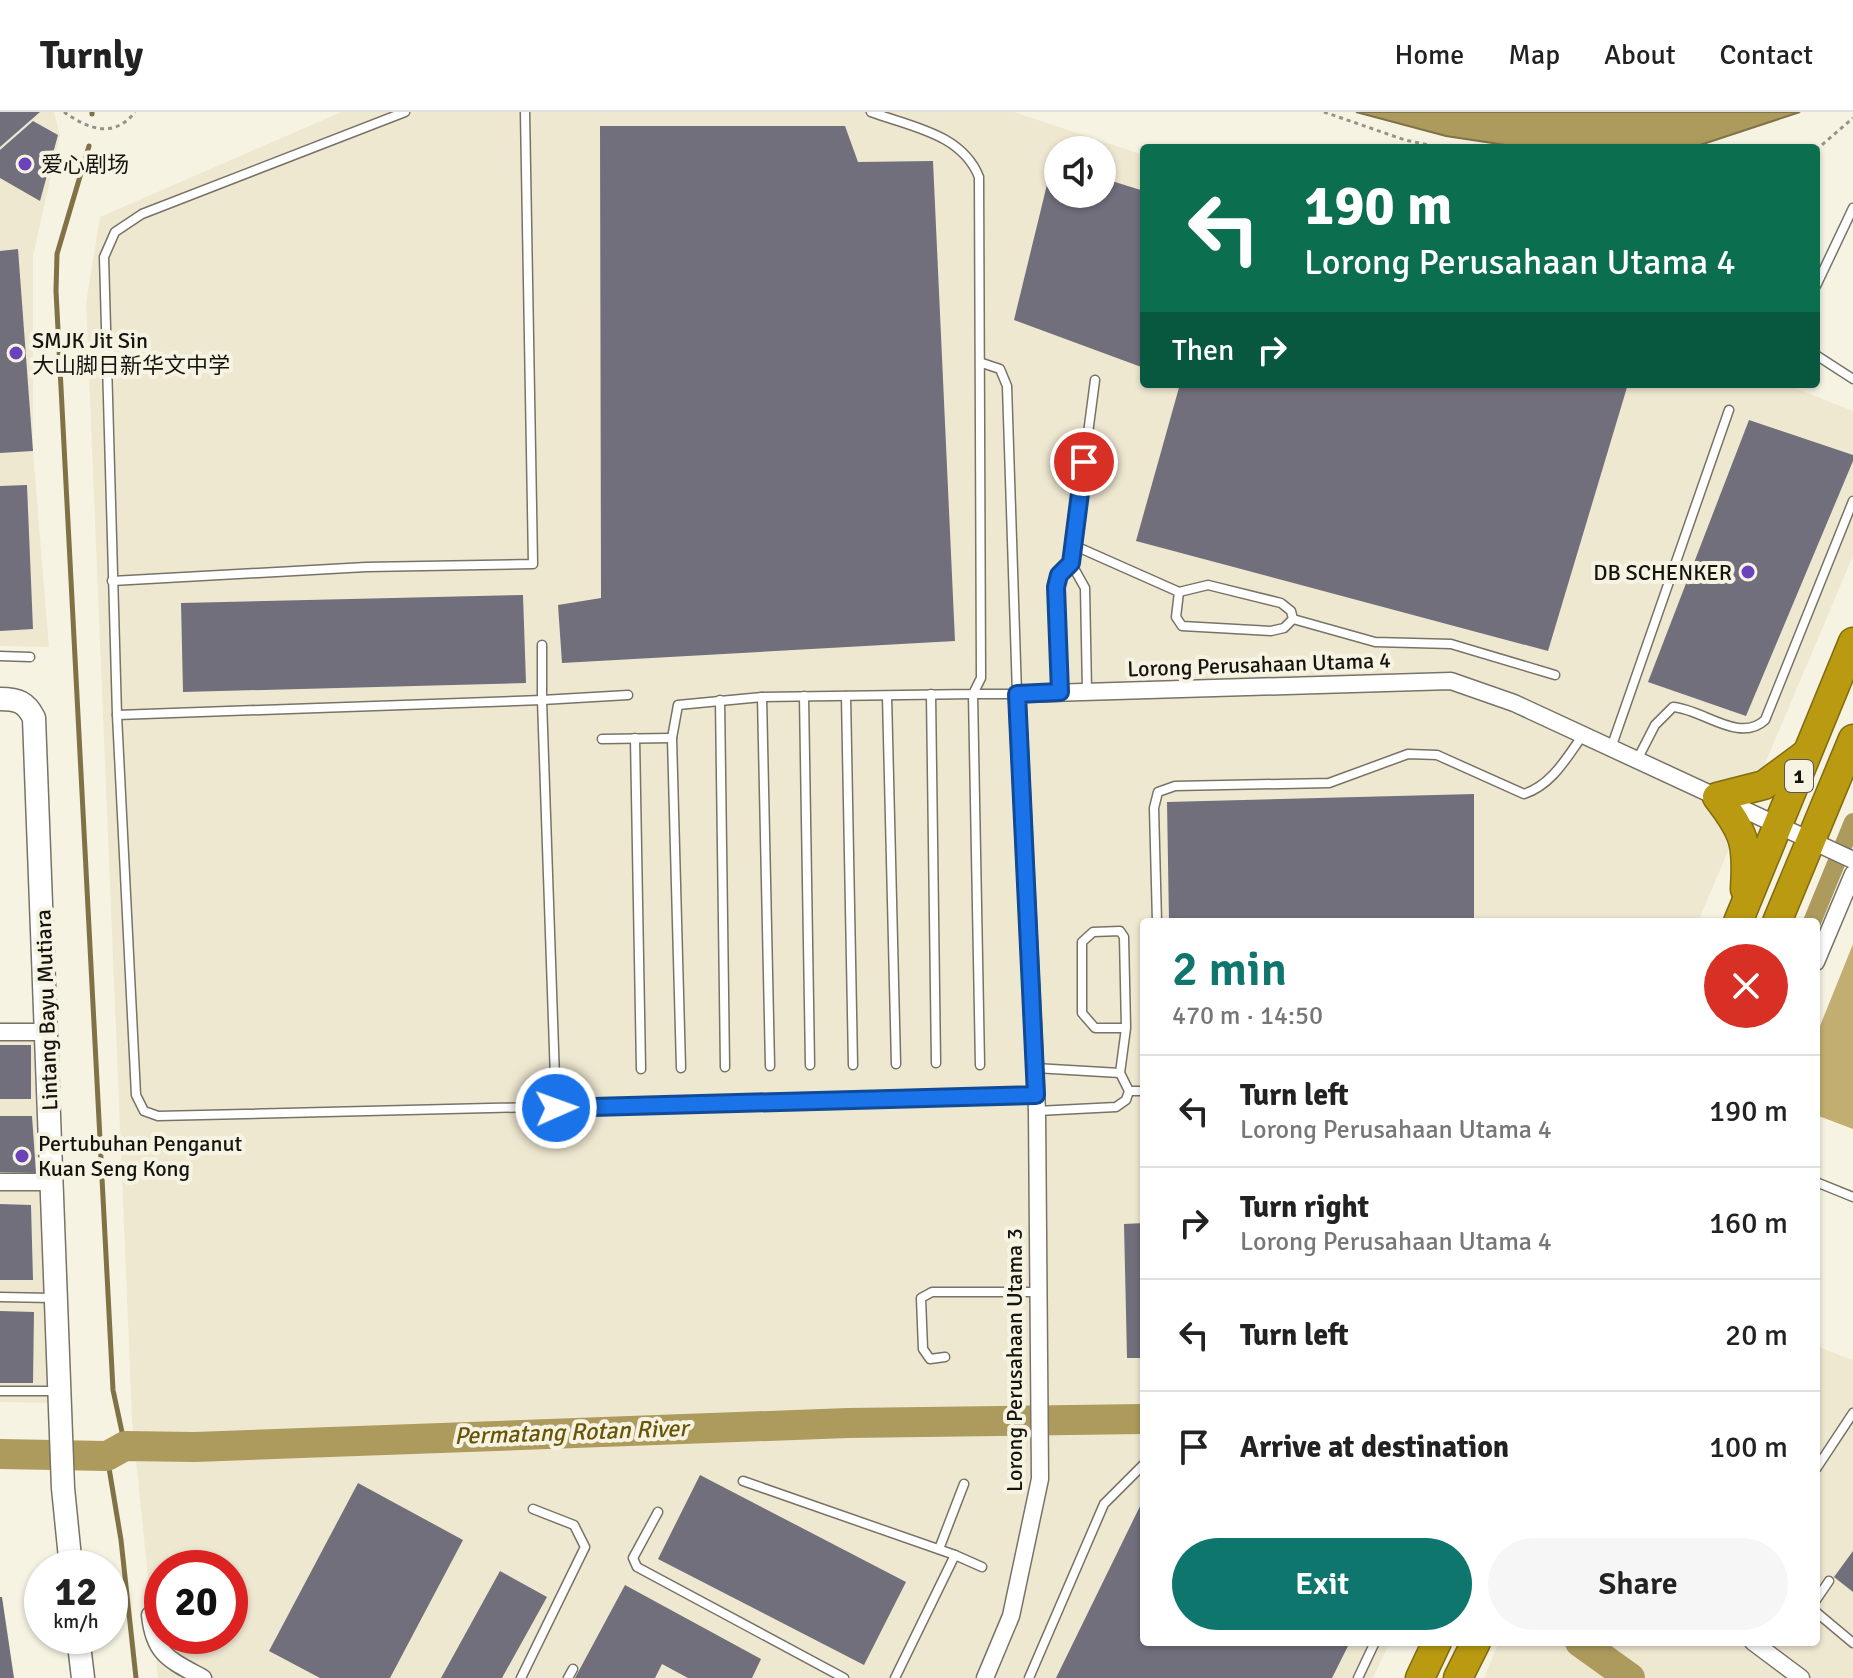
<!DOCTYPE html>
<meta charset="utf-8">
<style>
body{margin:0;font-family:Signika,"Noto Sans SC",sans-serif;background:#f6f6f6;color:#222;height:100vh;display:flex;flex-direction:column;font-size:30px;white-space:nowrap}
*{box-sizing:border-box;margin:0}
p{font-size:26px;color:#767676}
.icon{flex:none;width:44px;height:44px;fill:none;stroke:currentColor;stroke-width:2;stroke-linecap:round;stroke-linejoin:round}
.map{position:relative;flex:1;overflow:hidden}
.sheet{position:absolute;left:1140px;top:806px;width:680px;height:728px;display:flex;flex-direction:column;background:#fff;border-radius:8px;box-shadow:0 2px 6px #0004}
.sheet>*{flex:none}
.guide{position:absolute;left:1140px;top:32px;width:680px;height:244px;border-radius:8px;box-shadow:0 2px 6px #0004;background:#0b6e4f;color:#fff;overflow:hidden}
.controls{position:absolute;left:1044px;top:24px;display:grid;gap:16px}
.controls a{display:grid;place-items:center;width:72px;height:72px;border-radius:50%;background:#fff;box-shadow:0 2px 6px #0004;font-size:40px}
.speed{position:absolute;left:24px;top:1438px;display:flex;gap:16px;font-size:40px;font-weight:700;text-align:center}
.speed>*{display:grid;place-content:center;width:104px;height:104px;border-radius:50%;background:#fff;box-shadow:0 2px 6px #0004;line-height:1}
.speed small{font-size:20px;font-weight:400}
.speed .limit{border:12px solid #d22;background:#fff;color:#111}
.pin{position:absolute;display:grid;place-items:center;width:68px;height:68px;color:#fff;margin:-34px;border:4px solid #fff;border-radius:50%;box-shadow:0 2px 8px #0007}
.me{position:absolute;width:88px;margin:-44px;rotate:88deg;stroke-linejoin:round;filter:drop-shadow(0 0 6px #0008)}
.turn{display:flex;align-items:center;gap:28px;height:168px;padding:0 32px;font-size:36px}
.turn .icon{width:104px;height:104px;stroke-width:2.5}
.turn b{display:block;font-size:56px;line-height:68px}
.then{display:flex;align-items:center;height:76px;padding:0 32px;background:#0003;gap:16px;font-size:30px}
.round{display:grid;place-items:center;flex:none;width:84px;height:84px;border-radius:42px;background:#f6f6f6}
.overview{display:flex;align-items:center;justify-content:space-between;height:136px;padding:0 32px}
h1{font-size:48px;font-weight:600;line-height:60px;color:#0f766e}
.cta{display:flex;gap:16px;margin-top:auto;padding:16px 32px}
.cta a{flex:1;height:92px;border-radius:48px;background:#0f766e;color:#fff;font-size:32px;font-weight:600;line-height:92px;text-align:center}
.cta a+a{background:#f6f6f6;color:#222}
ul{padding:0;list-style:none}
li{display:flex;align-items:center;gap:24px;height:112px;padding:0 32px;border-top:2px solid #e0e0e0}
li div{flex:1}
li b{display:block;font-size:30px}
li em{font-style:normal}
header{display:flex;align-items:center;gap:48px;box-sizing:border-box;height:112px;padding:0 40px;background:#fff;border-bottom:2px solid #e0e0e0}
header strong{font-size:38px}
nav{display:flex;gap:44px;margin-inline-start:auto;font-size:28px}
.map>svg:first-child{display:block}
</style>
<header>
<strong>Turnly</strong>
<nav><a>Home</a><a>Map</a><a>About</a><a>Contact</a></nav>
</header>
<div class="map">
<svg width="1853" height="1566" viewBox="0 0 1853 1566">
<rect width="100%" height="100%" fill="#f7f3e3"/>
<!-- built -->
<g fill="#efe8d1" fill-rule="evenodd">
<path d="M0,0H54L60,23L33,144V339L49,535L0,534Z"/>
<path d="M341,0H1014L1144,43V272H1785L1853,299V444L1698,810H1144V1530H1390L1373,1566H158L132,1308L86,191L100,105ZM1058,38H1102V82H1058ZM162,1456H230V1524H162Z"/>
<path d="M0,909L41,910L50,1291L0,1290Z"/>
<path d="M1816,1234L1853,1248V1566H1484L1499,1530H1816Z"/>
</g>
<!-- forest -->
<path fill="#c1ae70" d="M1853,832V1017L1816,1003V924Z"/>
<!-- water -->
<path fill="#ad9b5d" stroke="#807246" stroke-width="2" d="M1356,0H1800L1691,36H1525L1446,24Z"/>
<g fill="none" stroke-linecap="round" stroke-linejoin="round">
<!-- stream -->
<g stroke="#807246" stroke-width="5">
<path d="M92,2V0"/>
<path d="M89,34L57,142L56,179L113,1278L125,1334"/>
<path d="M107,1344L121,1428L136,1566"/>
</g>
<!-- canal -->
<path stroke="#ad9b5d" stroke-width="18" d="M1812,810L1853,710"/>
<!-- river -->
<g stroke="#ad9b5d" stroke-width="30">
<path d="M0,1342L107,1344L125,1334L195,1335L848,1311L1144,1307"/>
<path d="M1580,1530L1630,1566"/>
</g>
</g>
<!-- building -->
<g fill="#716f7c">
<path d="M0,0H40L0,35Z"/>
<path d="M33,9L58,23L40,89L0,66V38Z"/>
<path d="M600,14H845L858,50L933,49L955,529L562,551L558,493L601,486Z"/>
<path d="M1052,52L1058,53V82H1102V66L1144,79V256L1014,208Z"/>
<path d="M18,137L33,339L0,341V139Z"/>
<path d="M1180,272H1628L1548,539L1136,429Z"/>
<path d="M1749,308L1853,343V349L1746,604L1648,570Z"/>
<path d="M27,373L33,517L0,519V374Z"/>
<path d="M523,483L526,571L183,580L181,491Z"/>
<path d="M1474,682V810H1169L1167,690Z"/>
<rect x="0" y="933" width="31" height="54"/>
<path d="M0,1004H32L36,1061L0,1060Z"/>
<path d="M0,1092L31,1093L33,1168H0Z"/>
<path d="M1144,1111V1246H1127L1124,1112Z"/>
<path d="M0,1199L34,1200L33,1271H0Z"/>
<path d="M700,1363L906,1470L864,1553L658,1447Z"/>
<path d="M358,1371L463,1428L390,1566H320L269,1539Z"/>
<path d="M1144,1386V1530H1350L1332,1566H1056Z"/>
<path d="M1853,1439V1480L1834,1465Z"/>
<path d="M500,1459L547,1485L502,1566H441Z"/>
<path d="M625,1473L761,1547L752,1566H688L662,1552L655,1566H575Z"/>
<path d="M0,1485H2L14,1566H0Z"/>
</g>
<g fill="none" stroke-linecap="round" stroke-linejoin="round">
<defs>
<g id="lane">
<path d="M405,0L142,102L115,120L104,145L117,603L136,983L144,999L158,1004L1036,983"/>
<path d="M1816,174L1853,96"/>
<path d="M1816,243L1853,267"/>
<path d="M1073,433L1179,480L1208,473L1281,491L1291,499L1293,507L1375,530L1451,532L1555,563"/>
<path d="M1071,451L1085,476L1087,579"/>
<path d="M112,469L366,455L533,452L525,0"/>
<path d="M1179,480L1176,505L1182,514L1271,519L1284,516L1293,507"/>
<path d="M542,533V588L628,583"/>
<path d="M0,544L30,545"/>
<path d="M1060,580L1056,475L1059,463L1071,451L1095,268"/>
<path d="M931,582L936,951"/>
<path d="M804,584L810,953"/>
<path d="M846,584L853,953"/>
<path d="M887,584L896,952"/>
<path d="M762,585L770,954"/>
<path d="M720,588L725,955"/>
<path d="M117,603L542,588L556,996"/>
<path d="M635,626L641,957"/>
<path d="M602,627L672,626"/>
<path d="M1611,636L1729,298"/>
<path d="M1637,648L1655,613L1673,595C1703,597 1739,632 1765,608L1853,389"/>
<path d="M1157,810L1154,696L1158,680L1175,674L1329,671L1408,642L1437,643L1524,682C1552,673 1567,645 1583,623"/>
<path d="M980,953L973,582H1017L1007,274L1000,257L982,251"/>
<path d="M681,956L672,626L678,593L762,585L973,582L981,566L979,65C962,22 912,15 871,0"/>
<path d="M1035,956L1120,961"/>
<path d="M1129,979H1144"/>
<path d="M1037,999L1116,995L1126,988L1129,979L1120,961L1126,916L1124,825L1120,819L1093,820L1082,830V901L1095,916H1126"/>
<path d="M1816,1070L1853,1085"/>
<path d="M0,1185L52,1186"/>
<path d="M945,1245L930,1247L923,1237L921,1186L932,1180H1038"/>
<path d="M0,1279H56"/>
<path d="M1816,1357L1853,1301"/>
<path d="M743,1369L955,1443"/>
<path d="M658,1400L633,1446L637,1455L844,1566"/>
<path d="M939,1437L964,1372"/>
<path d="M1816,1488L1829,1469"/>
<path d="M1816,1500L1853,1531"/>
<path d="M521,1566L585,1435L574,1413L533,1397"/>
<path d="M568,1566L573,1557"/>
<path d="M895,1566L955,1443L982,1455"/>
<path d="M1029,1566L1104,1392L1144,1352"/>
<path d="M1358,1566L1375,1530"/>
</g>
<g id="street">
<path d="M1816,850L1853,762"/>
<path d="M0,920H48"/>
<path d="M0,1070H53"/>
<path d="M150,1503C154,1543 170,1548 203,1566"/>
<path d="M1753,1530L1801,1566"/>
<path d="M985,1566L1011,1504L1040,1367L1037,999L1017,582L1451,569L1514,591L1853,748"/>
</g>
<g id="secondary">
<path d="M0,587C18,587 26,590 34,606L63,1376L71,1456"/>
<path d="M78,1524L83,1566"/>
</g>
<g id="highway">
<path d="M1745,777C1748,732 1745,721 1717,685L1764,673L1806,642"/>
<path d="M1738,810L1853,530"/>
<path d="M1777,810L1853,627"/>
<path d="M1420,1566L1437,1530"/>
<path d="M1458,1566L1476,1530"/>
</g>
</defs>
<!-- lane casing -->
<use href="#lane" stroke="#777366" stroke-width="11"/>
<!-- street casing -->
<use href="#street" stroke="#777366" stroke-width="19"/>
<!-- secondary casing -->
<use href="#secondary" stroke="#777366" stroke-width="25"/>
<!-- highway casing -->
<use href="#highway" stroke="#816b10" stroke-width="31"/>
<!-- path -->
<g stroke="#969388" stroke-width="3" stroke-dasharray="4 4" stroke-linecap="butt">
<path d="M64,0C88,17 114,27 135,0"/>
<path d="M1324,0L1405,28L1443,36"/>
<path d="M1816,38L1853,6"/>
</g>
<!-- lane -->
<use href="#lane" stroke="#fff" stroke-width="8"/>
<!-- street -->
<use href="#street" stroke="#fff" stroke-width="16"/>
<!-- secondary -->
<use href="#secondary" stroke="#fff" stroke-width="22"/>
<!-- highway -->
<use href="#highway" stroke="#ba9a10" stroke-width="28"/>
</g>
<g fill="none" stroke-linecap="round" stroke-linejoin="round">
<defs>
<path id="route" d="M556,996L1036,983L1017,582L1060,580L1056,475L1059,463L1071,451L1084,350"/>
</defs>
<!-- route casing -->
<use href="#route" stroke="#114b97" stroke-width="20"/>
<!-- route -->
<use href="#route" stroke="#1a73e8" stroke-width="14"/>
</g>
<!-- markers -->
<g fill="#6a42ba" stroke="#f7f3e3" stroke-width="3">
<circle cx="25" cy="52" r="8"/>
<circle cx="16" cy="241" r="8"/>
<circle cx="1748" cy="460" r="8"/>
<circle cx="22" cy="1044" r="8"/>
</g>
<g text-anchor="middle" stroke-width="8" stroke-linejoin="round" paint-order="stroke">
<!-- shield labels -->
<rect fill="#f7f3e3" stroke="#5a574f" stroke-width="2" x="1785" y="648" width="28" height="32" rx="6"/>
<g font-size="20" font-weight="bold" fill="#16140f">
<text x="1799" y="671">1</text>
</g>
<!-- poi labels -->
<g font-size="22" fill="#16140f" stroke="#f7f3e3" text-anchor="start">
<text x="41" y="60">爱心剧场</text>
<text x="32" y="236">SMJK Jit Sin<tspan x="32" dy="25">大山脚日新华文中学</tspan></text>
<text x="1732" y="468" text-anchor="end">DB SCHENKER</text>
<text x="38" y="1039">Pertubuhan Penganut<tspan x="38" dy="25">Kuan Seng Kong</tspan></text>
</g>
<!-- street labels -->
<g font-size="22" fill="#16140f" stroke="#f7f3e3">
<text transform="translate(1259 552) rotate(-2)" y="8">Lorong Perusahaan Utama 4</text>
<text transform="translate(46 898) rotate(-92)" y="8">Lintang Bayu Mutiara</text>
<text transform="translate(1014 1248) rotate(-90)" y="8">Lorong Perusahaan Utama 3</text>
</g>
<!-- water labels -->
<g font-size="24" font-style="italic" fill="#685505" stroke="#f7f3e3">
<text transform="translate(571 1320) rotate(-2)" y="8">Permatang Rotan River</text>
</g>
</g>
</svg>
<div class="controls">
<a><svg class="icon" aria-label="sound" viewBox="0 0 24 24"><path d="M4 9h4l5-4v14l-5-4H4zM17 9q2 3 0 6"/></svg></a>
</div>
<div class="speed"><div>12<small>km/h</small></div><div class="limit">20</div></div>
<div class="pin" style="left:1084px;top:350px;background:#d93025"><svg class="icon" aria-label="arrive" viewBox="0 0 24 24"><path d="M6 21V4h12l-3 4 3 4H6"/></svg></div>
<svg class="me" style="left:556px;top:996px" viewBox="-20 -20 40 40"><circle r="17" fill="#1a73e8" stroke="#fff" stroke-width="3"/><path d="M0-11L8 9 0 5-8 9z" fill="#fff"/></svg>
<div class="guide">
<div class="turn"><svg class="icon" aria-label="left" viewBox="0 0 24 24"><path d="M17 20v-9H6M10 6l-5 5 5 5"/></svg><div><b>190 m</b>Lorong Perusahaan Utama 4</div></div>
<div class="then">Then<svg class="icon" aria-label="right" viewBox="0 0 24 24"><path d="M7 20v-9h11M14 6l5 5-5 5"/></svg></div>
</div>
<section class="sheet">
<div class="overview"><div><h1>2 min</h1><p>470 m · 14:50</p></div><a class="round" style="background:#d93025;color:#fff"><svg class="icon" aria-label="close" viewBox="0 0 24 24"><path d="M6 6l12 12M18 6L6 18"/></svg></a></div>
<ul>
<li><svg class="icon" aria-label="left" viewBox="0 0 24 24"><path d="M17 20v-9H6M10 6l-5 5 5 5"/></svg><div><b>Turn left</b><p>Lorong Perusahaan Utama 4</p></div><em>190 m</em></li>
<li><svg class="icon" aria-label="right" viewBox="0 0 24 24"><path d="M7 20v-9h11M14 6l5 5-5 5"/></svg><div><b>Turn right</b><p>Lorong Perusahaan Utama 4</p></div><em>160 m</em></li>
<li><svg class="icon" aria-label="left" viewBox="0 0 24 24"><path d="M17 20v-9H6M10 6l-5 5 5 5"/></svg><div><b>Turn left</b></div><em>20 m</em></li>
<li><svg class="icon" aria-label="arrive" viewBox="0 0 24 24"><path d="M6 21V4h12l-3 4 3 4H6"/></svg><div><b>Arrive at destination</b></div><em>100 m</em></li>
</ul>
<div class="cta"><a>Exit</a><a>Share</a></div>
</section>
</div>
